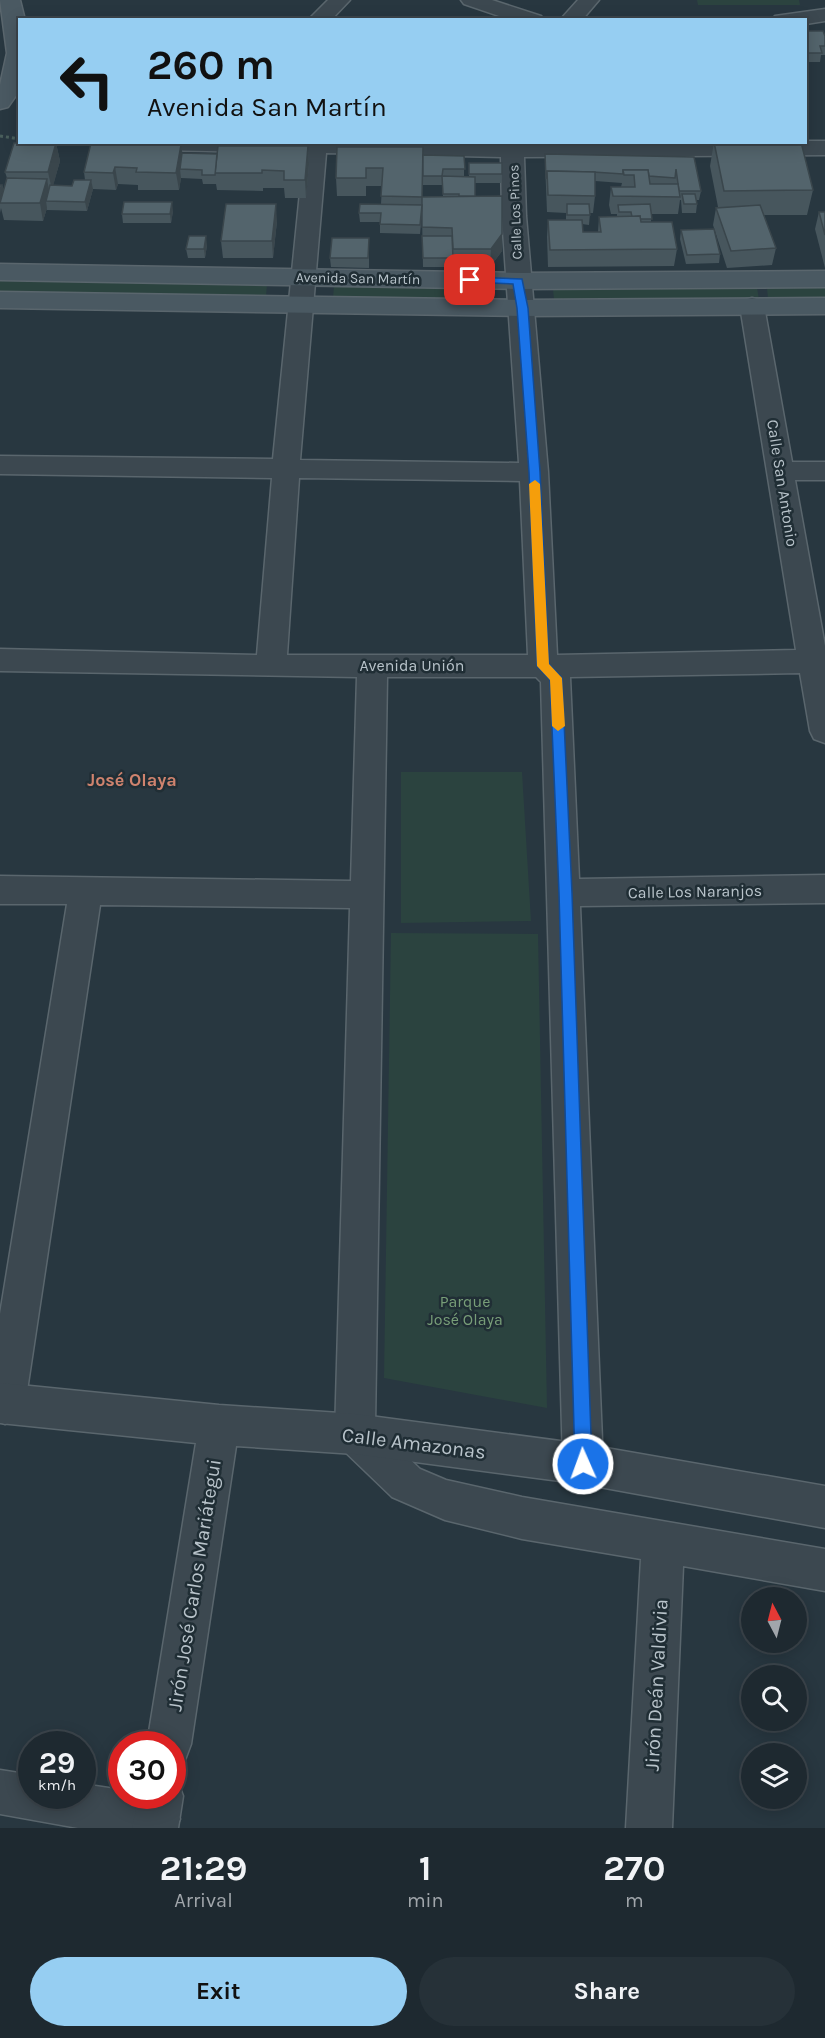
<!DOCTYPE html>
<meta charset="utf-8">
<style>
body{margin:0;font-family:Karla,sans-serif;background:#263138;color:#f1f3f6;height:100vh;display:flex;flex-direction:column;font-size:22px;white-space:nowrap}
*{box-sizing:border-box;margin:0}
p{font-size:20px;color:#a1a6ab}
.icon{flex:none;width:33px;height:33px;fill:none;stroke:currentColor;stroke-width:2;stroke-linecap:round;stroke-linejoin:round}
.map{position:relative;height:1828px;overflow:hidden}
.drawer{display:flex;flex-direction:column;background:#1e2930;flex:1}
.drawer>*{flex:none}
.banner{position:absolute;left:18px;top:18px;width:789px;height:126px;border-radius:0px;box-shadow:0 3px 15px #0003,0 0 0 2px #3c454c;background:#96cef2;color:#111;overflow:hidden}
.needle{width:39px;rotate:353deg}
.controls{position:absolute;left:741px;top:1587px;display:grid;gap:12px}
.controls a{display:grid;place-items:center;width:66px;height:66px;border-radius:50%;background:#1e2930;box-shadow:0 3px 15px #0003,0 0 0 2px #3c454c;font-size:30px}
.speed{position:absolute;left:18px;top:1731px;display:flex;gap:12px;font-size:30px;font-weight:700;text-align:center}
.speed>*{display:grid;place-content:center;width:78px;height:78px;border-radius:50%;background:#1e2930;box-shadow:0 3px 15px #0003,0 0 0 2px #3c454c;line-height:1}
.speed small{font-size:15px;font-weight:400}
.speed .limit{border:9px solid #d22;background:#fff;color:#111}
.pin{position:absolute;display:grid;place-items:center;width:51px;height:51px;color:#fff;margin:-26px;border-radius:12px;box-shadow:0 3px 9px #0006}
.me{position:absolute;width:66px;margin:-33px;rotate:358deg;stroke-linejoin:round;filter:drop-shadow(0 0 4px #0008)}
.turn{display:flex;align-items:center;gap:21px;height:126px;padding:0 30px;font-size:27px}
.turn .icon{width:78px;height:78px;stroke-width:2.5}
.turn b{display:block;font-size:42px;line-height:51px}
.eta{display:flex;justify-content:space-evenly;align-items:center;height:102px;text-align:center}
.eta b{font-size:36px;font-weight:700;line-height:42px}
.button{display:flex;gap:12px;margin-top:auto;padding:12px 30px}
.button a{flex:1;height:69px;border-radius:36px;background:#96cef2;color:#111;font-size:24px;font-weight:700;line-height:69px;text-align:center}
.button a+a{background:#263138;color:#f1f3f6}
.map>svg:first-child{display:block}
</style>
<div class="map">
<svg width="825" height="1828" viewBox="0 0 825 1828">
<rect width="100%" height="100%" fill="#283740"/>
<!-- green -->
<g fill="#2b433f">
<path d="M697,0H799L800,5H698Z"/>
<path d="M0,280L267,284L266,296L0,291Z"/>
<path d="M334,286L490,288V300L333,298Z"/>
<path d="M825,287V298L768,299L767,288Z"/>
<path d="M757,288L759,299L554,300L553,289Z"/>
<path d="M401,772H522L531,921L401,923Z"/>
<path d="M391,933L538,934L547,1408L384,1378Z"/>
</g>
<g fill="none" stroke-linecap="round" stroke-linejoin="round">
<defs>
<g id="minor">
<path d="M328,0H350L331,20H308Z"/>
<path d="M461,0H492L541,16L544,20H511L464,4Z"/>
<path d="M578,0H599L582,20H560Z"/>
<path d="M825,9V21L806,24V20H772L775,16Z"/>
<path d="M806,141H825V155L524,157L526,216L548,472L557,655L796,650L740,306L743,300L752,298L761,300L764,306L792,462H825V480H795L825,646V743L814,739L810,731L800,673L570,677L579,879L825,875V903L580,906L603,1464L597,1478L583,1484L569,1478L563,1464L541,682L536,677H387L375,1426L420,1469L446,1480L522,1497L825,1549V1591L683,1566L672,1828H626L641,1559L522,1539L445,1520L392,1497L341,1448L335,1434L350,908L100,905L25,1404L19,1418L5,1424L0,1422V1314L67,904H0V876L351,881L357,677L0,671V649L257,655L272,478L0,474V456L273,459L304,153L110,149L102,147L99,142ZM326,153L501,157L502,216L519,463L300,460ZM299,478L520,481L528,655H287Z"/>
<path d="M0,1770L32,1775V1796H82V1784L122,1790V1796H152L173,1803L180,1819L176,1828H78L0,1814Z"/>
</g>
<g id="tertiary">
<path d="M0,1383L219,1405L355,1414L583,1444L825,1486V1528L583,1484L355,1454L236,1446L191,1744L185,1760L172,1765V1744H147L196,1443L0,1423Z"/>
<path d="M172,1778L177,1780L183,1796L178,1828H132L139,1796H172Z"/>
</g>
<g id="secondary">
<path d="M0,0H20L25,20H20V90L8,107L0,109V85L7,53Z"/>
<path d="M0,264L518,273L825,271V287L518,289L0,280Z"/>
<path d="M0,292L523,300L825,298V314L523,316L0,308Z"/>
</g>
</defs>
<!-- minor casing -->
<use href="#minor" stroke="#5a666d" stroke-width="3"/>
<!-- tertiary casing -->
<use href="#tertiary" stroke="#5a666d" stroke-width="3"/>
<!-- secondary casing -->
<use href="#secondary" stroke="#5a666d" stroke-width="3"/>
<!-- path -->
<path stroke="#4a5f5c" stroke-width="3" stroke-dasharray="3 3" stroke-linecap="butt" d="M0,136L20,139"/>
<!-- minor -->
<use href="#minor" fill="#3c4850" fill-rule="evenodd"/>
<!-- tertiary -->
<use href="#tertiary" fill="#3c4850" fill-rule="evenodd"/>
<!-- secondary -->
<use href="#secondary" fill="#4a5962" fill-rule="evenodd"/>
</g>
<!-- wall -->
<g fill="#47565d" fill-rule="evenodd">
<path d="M806,31L825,36V55H821L820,62H806Z"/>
<path d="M714,142L813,190L807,215H764L776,248L772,265L727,268L713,225L716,208L718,207L710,166Z"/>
<path d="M56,143L60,161L53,185L72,186L85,180L84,172L181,145L182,153L217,154L308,146L309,164L306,198H285L284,188H263V191L217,190L216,184H203L202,179L181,178L179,190H138V185L118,184L116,190L93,189L87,211L47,210V208L43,221L4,220L1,208L0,213V185H2L4,190L7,178L5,172Z"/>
<path d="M337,147L423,155L464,156V176H469V163L502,174L501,183H475V196L502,251L490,267H423L422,214L420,234L380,233V222H360L359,213L381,204L382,186H366V196H337L336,178ZM423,164V185H442L443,196L422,197Z"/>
<path d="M545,154L694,157L701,191L699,200H697V204L696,213H682L681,200H680L678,214H651V222L677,249L674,266L548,267L547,237L548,220H566V213L547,212L545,163ZM595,181L622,183L621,187H611L609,205L611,214H617V217H599L598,232H583L582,224L589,225L590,213H593L595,196Z"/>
<path d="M173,211L171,223H123L122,214Z"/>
<path d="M819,212H825V268L815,229Z"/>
<path d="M277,221L273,258H223L221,241Z"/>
<path d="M681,230L720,254L719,263L686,264L680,239Z"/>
<path d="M369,238V268L331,267L330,258Z"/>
<path d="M207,245L205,258H188L186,249Z"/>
</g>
<!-- shaded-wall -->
<g fill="#3a464c">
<path d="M56,143L60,161L52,190L48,172Z"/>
<path d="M181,145L184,162L180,169L181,178L179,190L176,173Z"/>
<path d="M308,146L309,164L306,198L305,180Z"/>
<path d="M115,167L118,184L116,190L113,173Z"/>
<path d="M47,179L50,196L46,201L47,208L43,221L40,203Z"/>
<path d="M91,180L93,189L87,211L85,202Z"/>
<path d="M2,185L5,194L0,203V195Z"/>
<path d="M172,202L173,211L171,223L170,214Z"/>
<path d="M276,204L277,221L273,258L272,241Z"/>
<path d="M502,234V251L490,267L491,249Z"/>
<path d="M206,236L207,245L205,258L204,249Z"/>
</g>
<!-- building -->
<g fill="#53646c" stroke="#3a464c" stroke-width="1.5">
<path d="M806,31H823L825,36V46H820L822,53H807L806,50Z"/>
<path d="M714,142H801L813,190L724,191Z"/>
<path d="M14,143H56L48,172H5Z"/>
<path d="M91,143L181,145L176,173L136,172L137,168L115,167L113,173L84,172Z"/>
<path d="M218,146H308L305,180H284V171L262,170V173H215Z"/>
<path d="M337,147H423L422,197L502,196V234L491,249H453L452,228L422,227V197L381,196L383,168H366V178H336Z"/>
<path d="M182,153L217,154L215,175H202V170L180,169Z"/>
<path d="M545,154L694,157L701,191H679L676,169L675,178L649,176L648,170H623V174L593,172L547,171L546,179Z"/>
<path d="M423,155L464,156L465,169H443L442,176H423Z"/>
<rect x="469" y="163" width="33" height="11"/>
<path d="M623,170H648L650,184H678L680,197L613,196L611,187H635L634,175H624Z"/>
<path d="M547,171L595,172V196L548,195Z"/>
<path d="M442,176L475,177V196H459V194H443Z"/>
<path d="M7,178L47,179L40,203H0Z"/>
<path d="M74,180H91L85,202L46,201L50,185L72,186Z"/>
<path d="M0,185H2L0,195Z"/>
<path d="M682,194H695L697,204H684Z"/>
<path d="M124,202H172L170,214H122Z"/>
<path d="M226,204H276L272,241H221Z"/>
<path d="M360,204L422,205L420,225L380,224L381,213H359Z"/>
<path d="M567,204H589L590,215H567Z"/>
<path d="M650,204L652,219H640V216L632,217L631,212H619L618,205Z"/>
<path d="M760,205L776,248L731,251L716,208Z"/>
<path d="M819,212H825V235Z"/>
<path d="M640,216L641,222H672L677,249L550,250L548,220H582L583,232H601L599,217Z"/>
<path d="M714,229L720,254L687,255L681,230Z"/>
<path d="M189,236H206L204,249H186Z"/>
<path d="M422,236H452L453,258H423Z"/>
<path d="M332,238H369L368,258H330Z"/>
</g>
<!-- route -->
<path fill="#1a73e8" stroke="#114b97" stroke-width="1.5" d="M470,277L522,279L528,308L540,472L549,664L562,678L572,893L592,1464L589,1470L583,1473L577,1470L575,1464L559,893L550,680L537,666L529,472L517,308L513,284L467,282V278Z"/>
<!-- slow -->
<path fill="#f59e0b" d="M535,480L540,484L549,664L562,678L565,726L558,731L552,726L550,680L537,666L529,484Z"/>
<g text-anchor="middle" stroke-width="5" stroke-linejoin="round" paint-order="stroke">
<!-- far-street labels -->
<g font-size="14" fill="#b8c3ca" stroke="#202e35">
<text transform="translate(515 212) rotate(-92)" y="5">Calle Los Pinos</text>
<text transform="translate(358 278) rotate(1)" y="5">Avenida San Martín</text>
</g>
<!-- street labels -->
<g font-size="16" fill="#b8c3ca" stroke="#202e35">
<text transform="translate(783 483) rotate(81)" y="6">Calle San Antonio</text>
<text x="412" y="671">Avenida Unión</text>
<text transform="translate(695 891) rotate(-1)" y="6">Calle Los Naranjos</text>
</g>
<!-- park labels -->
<g font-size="16" fill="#789e78" stroke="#202e35">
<text x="465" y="1307">Parque<tspan x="465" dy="18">José Olaya</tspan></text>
</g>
<!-- neighbourhood labels -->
<g font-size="18" font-weight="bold" fill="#cf836e" stroke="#202e35">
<text x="132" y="786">José Olaya</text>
</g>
<!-- near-street labels -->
<g font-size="20" fill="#b8c3ca" stroke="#202e35">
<text transform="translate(414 1443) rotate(7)" y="7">Calle Amazonas</text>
<text transform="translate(194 1585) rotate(-81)" y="7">Jirón José Carlos Mariátegui</text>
<text transform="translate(656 1685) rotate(-87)" y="7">Jirón Deán Valdivia</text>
</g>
</g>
</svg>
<div class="controls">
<a><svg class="needle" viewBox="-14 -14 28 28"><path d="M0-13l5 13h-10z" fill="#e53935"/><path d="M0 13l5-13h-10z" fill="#a1a6ab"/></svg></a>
<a><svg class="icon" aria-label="search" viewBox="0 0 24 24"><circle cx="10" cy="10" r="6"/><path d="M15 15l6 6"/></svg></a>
<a><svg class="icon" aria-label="layers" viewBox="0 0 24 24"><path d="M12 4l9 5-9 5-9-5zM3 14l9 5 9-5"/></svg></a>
</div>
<div class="speed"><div>29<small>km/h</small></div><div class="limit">30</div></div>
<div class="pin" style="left:470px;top:280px;background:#d93025"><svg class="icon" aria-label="arrive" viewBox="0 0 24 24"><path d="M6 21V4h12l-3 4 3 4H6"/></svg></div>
<svg class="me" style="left:583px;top:1464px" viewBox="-20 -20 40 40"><circle r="17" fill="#1a73e8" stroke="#fff" stroke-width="3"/><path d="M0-11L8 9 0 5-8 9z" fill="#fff"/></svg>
<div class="banner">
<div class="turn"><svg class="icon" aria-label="left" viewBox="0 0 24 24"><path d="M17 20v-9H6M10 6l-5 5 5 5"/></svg><div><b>260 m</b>Avenida San Martín</div></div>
</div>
</div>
<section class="drawer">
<div class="eta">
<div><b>21:29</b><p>Arrival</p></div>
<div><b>1</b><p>min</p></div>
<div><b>270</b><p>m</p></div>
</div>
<div class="button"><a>Exit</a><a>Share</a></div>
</section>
